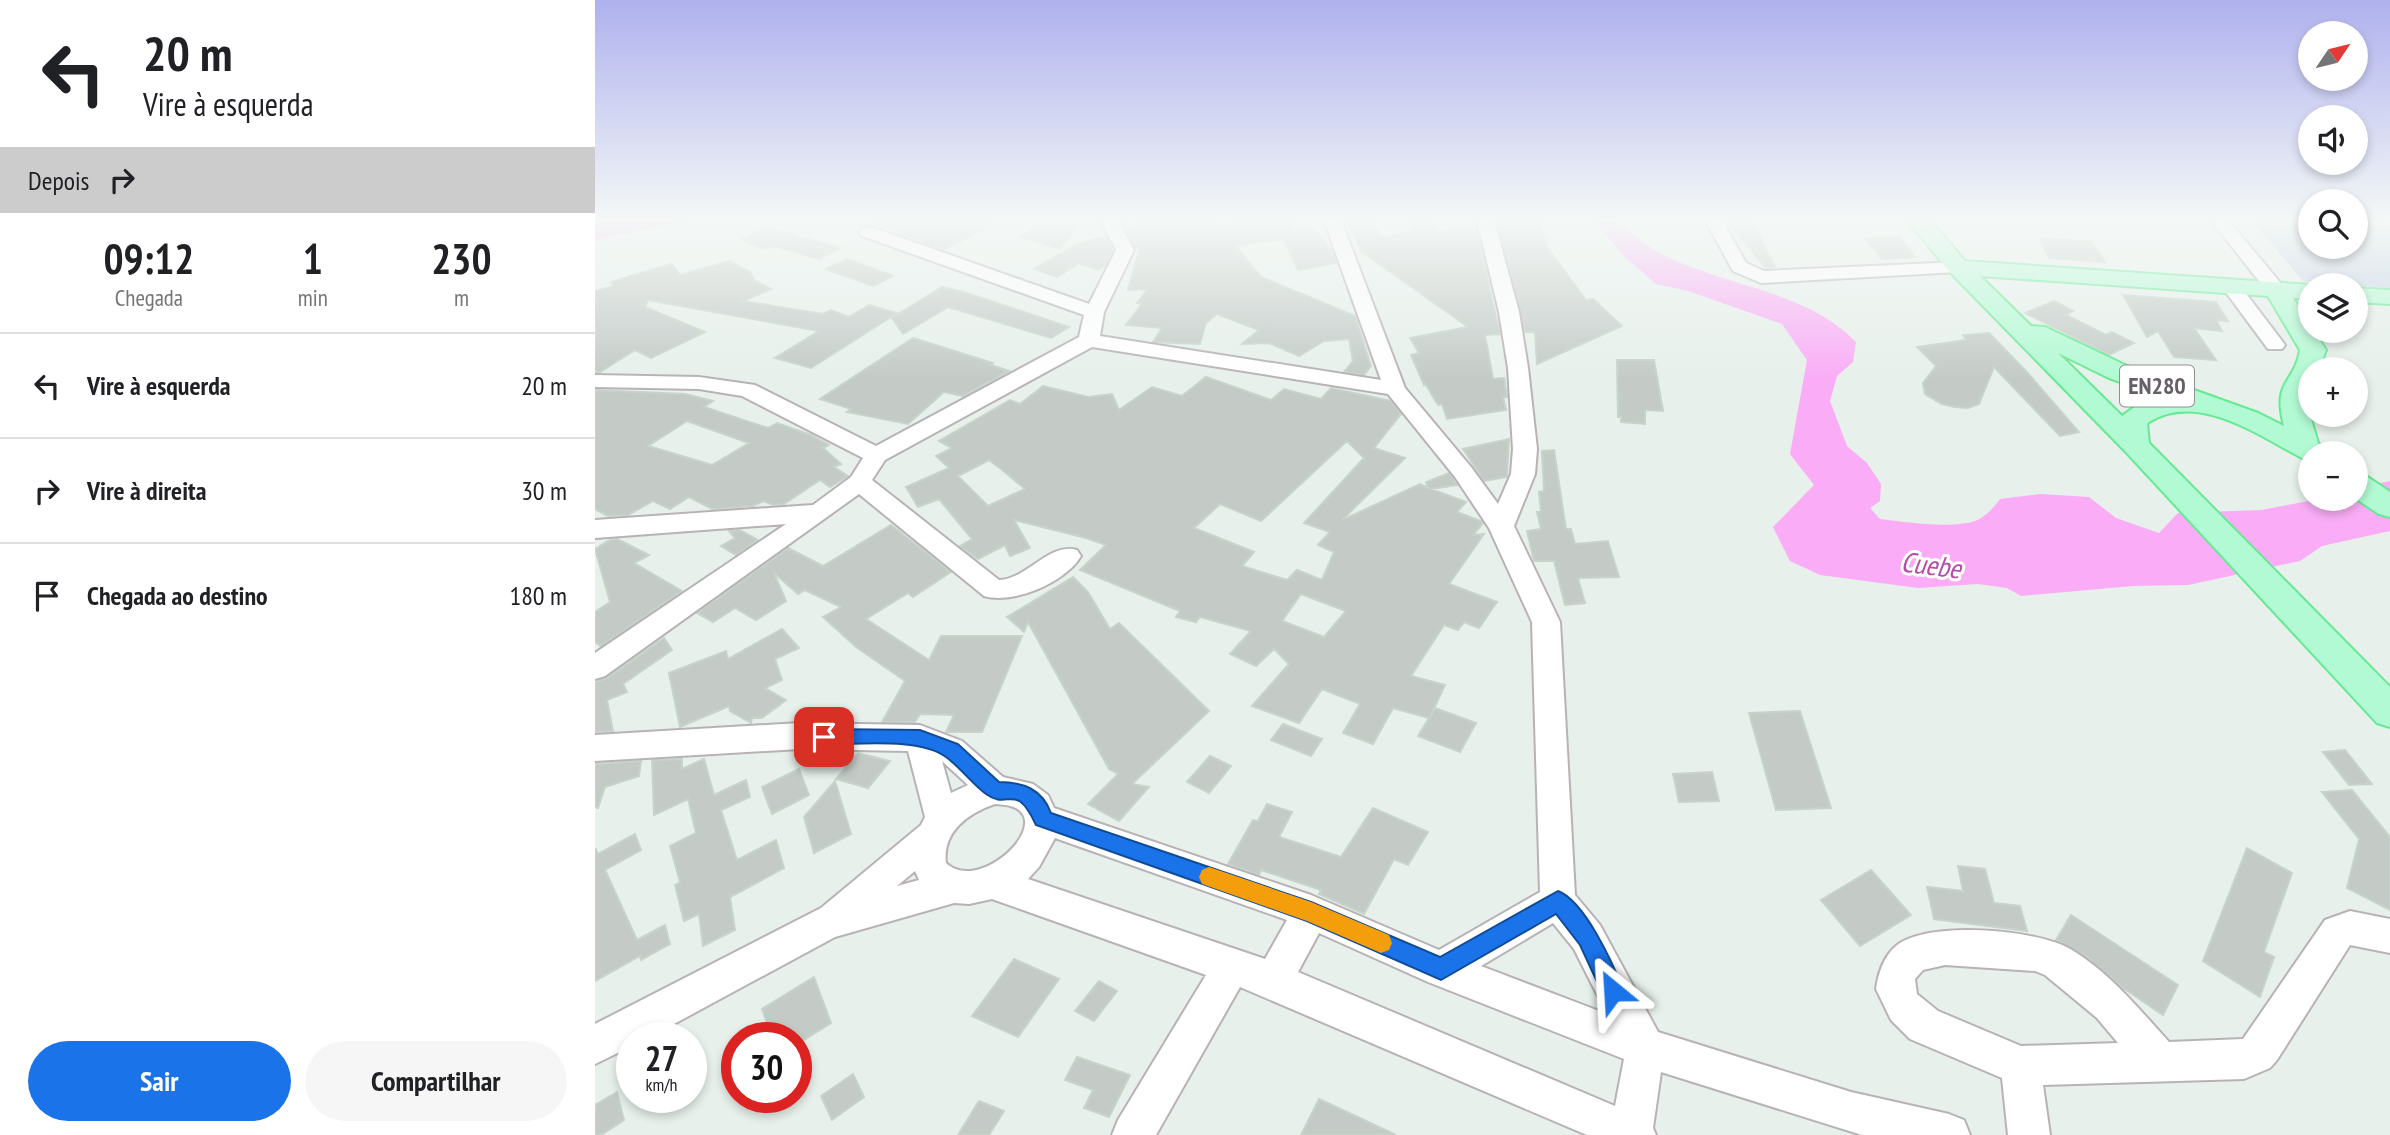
<!DOCTYPE html>
<html lang="pt">
<meta charset="utf-8">
<style>
body{margin:0;font-family:"PT Sans Narrow",sans-serif;background:#f6f6f6;color:#202124;height:100vh;display:flex;flex-direction:column;font-size:26px;white-space:nowrap}
*{box-sizing:border-box;margin:0}
p{font-size:23px;color:#757577}
.icon{flex:none;width:38px;height:38px;fill:none;stroke:currentColor;stroke-width:2;stroke-linecap:round;stroke-linejoin:round}
.map{position:relative;flex:1;overflow:hidden}
.drawer{display:flex;flex-direction:column;background:#fff;width:595px}
.drawer>*{flex:none}
.banner{background:#fff;color:#202124;overflow:hidden}
.needle{width:46px;rotate:55deg}
.tools{position:absolute;left:1703px;top:21px;display:grid;gap:14px}
.tools a{display:grid;place-items:center;width:70px;height:70px;border-radius:50%;background:#fff;box-shadow:0 4px 10px #0003;font-size:35px}
.speed{position:absolute;left:21px;top:1022px;display:flex;gap:14px;font-size:35px;font-weight:700;text-align:center}
.speed>*{display:grid;place-content:center;width:91px;height:91px;border-radius:50%;background:#fff;box-shadow:0 4px 10px #0003;line-height:1}
.speed small{font-size:18px;font-weight:400}
.speed .limit{border:10px solid #d22;background:#fff;color:#111}
.pin{position:absolute;display:grid;place-items:center;width:60px;height:60px;color:#fff;margin:-30px;border-radius:14px;box-shadow:0 4px 10px #0006}
.me{position:absolute;width:77px;margin:-38px;rotate:333deg;stroke-linejoin:round;filter:drop-shadow(0 0 5px #0008)}
.turn{display:flex;align-items:center;gap:24px;height:147px;padding:0 28px;font-size:32px}
.turn .icon{width:91px;height:91px;stroke-width:2.5}
.turn b{display:block;font-size:49px;line-height:60px}
.then{display:flex;align-items:center;height:66px;padding:0 28px;background:#0003;gap:14px;font-size:26px}
.eta{display:flex;justify-content:space-evenly;align-items:center;height:119px;text-align:center}
.eta b{font-size:42px;font-weight:600;line-height:49px}
.button{display:flex;gap:14px;margin-top:auto;padding:14px 28px}
.button a{flex:1;height:80px;border-radius:42px;background:#1a73e8;color:#fff;font-size:28px;font-weight:600;line-height:80px;text-align:center}
.button a+a{background:#f6f6f6;color:#202124}
ul{padding:0;list-style:none}
li{display:flex;align-items:center;gap:21px;height:105px;padding:0 28px;border-top:2px solid #e0e0e0}
li div{flex:1}
li b{display:block;font-size:26px}
li em{font-style:normal}
main{display:flex;flex:1;min-height:0}
.map>svg:first-child{display:block}
</style>
<main>
<section class="drawer">
<div class="banner">
<div class="turn"><svg class="icon" aria-label="left" viewBox="0 0 24 24"><path d="M17 20v-9H6M10 6l-5 5 5 5"/></svg><div><b>20 m</b>Vire à esquerda</div></div>
<div class="then">Depois<svg class="icon" aria-label="right" viewBox="0 0 24 24"><path d="M7 20v-9h11M14 6l5 5-5 5"/></svg></div>
</div>
<div class="eta">
<div><b>09:12</b><p>Chegada</p></div>
<div><b>1</b><p>min</p></div>
<div><b>230</b><p>m</p></div>
</div>
<ul>
<li><svg class="icon" aria-label="left" viewBox="0 0 24 24"><path d="M17 20v-9H6M10 6l-5 5 5 5"/></svg><div><b>Vire à esquerda</b></div><em>20 m</em></li>
<li><svg class="icon" aria-label="right" viewBox="0 0 24 24"><path d="M7 20v-9h11M14 6l5 5-5 5"/></svg><div><b>Vire à direita</b></div><em>30 m</em></li>
<li><svg class="icon" aria-label="arrive" viewBox="0 0 24 24"><path d="M6 21V4h12l-3 4 3 4H6"/></svg><div><b>Chegada ao destino</b></div><em>180 m</em></li>
</ul>
<div class="button"><a>Sair</a><a>Compartilhar</a></div>
</section>
<div class="map">
<svg width="1795" height="1135" viewBox="0 0 1795 1135">
<rect width="100%" height="100%" fill="#e7f0eb"/>
<!-- green -->
<path fill="#c6d2e5" d="M1656,220H1715V247H1760L1761,220H1788L1795,227V288L1708,281Z"/>
<!-- water -->
<g fill="#faadf6">
<path d="M12,220H98L0,240V223Z"/>
<path d="M997,220C1028,220 1030,227 1053,246C1063,254 1079,260 1091,265C1148,288 1217,296 1261,342L1258,362L1242,376L1235,401L1252,446L1272,463L1286,484L1285,501L1275,508L1285,519C1309,522 1357,529 1380,521C1391,517 1398,508 1405,499L1446,494L1494,497L1521,518L1564,533L1583,513L1666,510L1725,499H1760L1761,488L1795,481V531L1727,546L1705,561L1593,585L1538,586L1426,596L1412,588L1383,584L1323,588L1225,575L1195,561L1178,527L1219,485L1195,454L1212,360L1187,324L1093,291L1061,284L1031,258Z"/>
</g>
<!-- building -->
<g fill="#c4cbc7" stroke="#c6d4ca" stroke-width="2" fill-rule="evenodd">
<path d="M394,220L386,224H398L348,250L275,221Z"/>
<path d="M543,220H621L622,227L663,220H695L700,231L717,227L738,252L741,263L703,270L689,239L640,245L666,277L760,316L776,366L769,375L749,372L758,361L754,339L729,341L704,356L674,343L647,344L664,330L622,314L611,323L605,344L558,342L567,328L531,325L547,304L542,303L553,289L533,290L545,246L541,248L532,230L548,226Z"/>
<path d="M753,220H778L787,238L817,231L816,220H837L839,231L881,228L905,334L890,335L898,379L909,378L912,397H908L911,410L852,419L847,404L843,405L830,383L829,385L816,355L824,353L815,338L873,327L766,251Z"/>
<path d="M902,220H944L951,246L991,300L998,299L1027,326L942,364L940,332H930Z"/>
<path d="M1131,220H1156L1180,267L1171,268Z"/>
<path d="M444,225L482,226L465,249L426,237Z"/>
<path d="M170,229H177L245,248L224,259L179,246L170,249L147,240Z"/>
<path d="M511,236L518,250L510,266L503,270L484,263L462,277L439,269L482,244Z"/>
<path d="M1304,236L1320,257L1287,259L1270,238Z"/>
<path d="M1445,238L1497,242L1510,262L1454,258Z"/>
<path d="M252,259L298,276L278,286L231,269Z"/>
<path d="M134,261L155,272L160,281L176,289L148,301L228,314L236,310L254,317L274,305L302,313L216,368L180,358L224,331L53,300L50,307L110,332L56,358L40,350L5,372H0V291L19,286L16,282L76,264L85,275Z"/>
<path d="M347,287L369,292L474,327L456,338L353,307L308,334L297,318Z"/>
<path d="M1528,295L1621,302L1633,321L1621,320L1627,331L1599,328L1621,360L1579,357L1563,331L1552,337Z"/>
<path d="M1459,301L1478,311L1471,315L1511,335L1517,332L1539,343L1514,355L1430,313Z"/>
<path d="M1394,333L1431,371L1484,432L1465,436L1399,367L1384,404L1373,408L1360,407L1347,404L1330,394L1328,383L1341,366L1322,347L1371,340L1368,335Z"/>
<path d="M318,338L398,363L396,365L414,371L368,396L349,392L313,424L252,412L256,409L225,399Z"/>
<path d="M1022,360H1059L1068,411L1050,410V424L1026,422V417H1023Z"/>
<path d="M611,377L676,400L689,389L726,399L736,388L796,401L806,414L779,448L810,458L747,520L825,484L833,488L831,482L854,473L862,485L836,489L871,502L862,512L886,521L888,523L878,535L889,534L854,584L902,602L884,628L869,622L863,630L849,625L816,676L850,685L835,717L840,708L881,723L865,752L823,736L834,718L798,708L778,744L748,733L765,704L727,689L704,723L657,706L694,664L679,649L661,666L635,654L656,631L605,617L601,622L581,617L585,611L485,570L511,545L491,538L419,520L435,548L415,556L410,545L383,559L365,546L377,539L344,499L323,507L311,487L354,468L341,456L357,448L344,441L415,400L425,404L448,386L493,397L517,394L524,410L557,387L587,396ZM752,441L769,458L709,523L735,532L723,545L739,552L727,580L702,570L692,580L647,566L659,552L599,528L625,504L666,521ZM394,460L406,469L430,489L393,506L363,476ZM706,594L751,611L729,637L687,621Z"/>
<path d="M0,390L90,394L118,401L109,407L173,428L182,423L216,435L234,445L228,448L246,464L239,467L253,476L235,487L225,480L189,504L179,505L168,501L158,506L117,509L94,497L75,509L58,501L33,515L13,516L0,509ZM92,421L154,443L117,465L53,446Z"/>
<path d="M914,439L912,477L889,481L868,449Z"/>
<path d="M959,450L971,529H976L980,544L1013,541L1024,577L983,578L990,603L970,605L959,561H939L932,531L946,529L942,512H946L944,492L949,491L947,451Z"/>
<path d="M296,525L356,572L318,597L313,593L271,619L334,660L346,636H427L387,732H351L359,715L325,714L320,722H287L310,681L261,647L228,617L246,607L210,590L203,594L179,573L191,601L161,620L140,608L118,622L102,613L193,548L228,566Z"/>
<path d="M145,530L163,540L141,555L126,546L140,538L134,531Z"/>
<path d="M22,539L54,555L39,563L87,591L6,646L0,642V612L15,602L0,549L15,540Z"/>
<path d="M478,577L493,592L515,629L524,623L614,711L537,784L554,787L524,821L493,804L523,774L514,769L433,622L429,632L412,617Z"/>
<path d="M187,629L204,648L180,659L187,680L170,688L191,700L167,718H157L156,723L135,711L134,706L85,727L74,673L131,651L133,659Z"/>
<path d="M69,638L77,650L28,684L32,692L12,700L18,731L0,732V682L12,678Z"/>
<path d="M1205,711L1236,808L1181,810L1154,713Z"/>
<path d="M688,724L727,739L716,756L676,740Z"/>
<path d="M1750,750L1777,784L1754,785L1728,752Z"/>
<path d="M263,753L295,761L273,788L241,779Z"/>
<path d="M615,756L636,766L614,793L592,782Z"/>
<path d="M87,759V769L109,759L119,795L151,780L155,797L126,810L142,860L181,840L189,868L135,897L140,930L108,946L104,914L89,921L80,885L85,882L75,846L101,833L93,799L59,815L57,760Z"/>
<path d="M46,761L44,776L10,787L3,808L0,807V764Z"/>
<path d="M204,769L214,795L177,814L167,787Z"/>
<path d="M1117,772L1124,801L1084,802L1078,774Z"/>
<path d="M240,781L256,834L219,853L209,817Z"/>
<path d="M1757,790L1795,837V910L1752,888L1764,839L1727,792Z"/>
<path d="M672,804L697,812L684,837L746,857L778,808L833,832L813,865L799,859L769,914L724,894L726,890L666,870L664,875L633,864L658,820L663,821Z"/>
<path d="M40,834L46,850L10,870L42,940L70,925L75,944L46,960L45,956L0,981V848L3,854Z"/>
<path d="M1652,848L1697,873L1669,952L1679,957L1665,997L1608,961Z"/>
<path d="M1363,866L1390,869L1399,903L1425,906L1432,931L1339,919L1332,887L1368,891Z"/>
<path d="M1276,870L1316,915L1265,946L1226,900Z"/>
<path d="M1476,915L1583,985L1568,1015L1528,988L1492,957L1461,940Z"/>
<path d="M419,959L464,979L423,1037L377,1016Z"/>
<path d="M219,977L236,1023L201,1045V1038H177L167,1009Z"/>
<path d="M504,981L522,991L499,1021L480,1011Z"/>
<path d="M482,1057L535,1075L514,1117L489,1108L498,1090L470,1080Z"/>
<path d="M258,1074L269,1097L237,1120L226,1096Z"/>
<path d="M22,1092L29,1120L6,1135H0V1105Z"/>
<path d="M724,1099L801,1135H706Z"/>
<path d="M384,1101L409,1111L394,1135H363Z"/>
</g>
<g fill="none" stroke-linecap="round" stroke-linejoin="round">
<defs>
<g id="minor">
<path d="M506,220H523L539,250L509,312L505,336L786,380L729,220H746L810,388L876,467L903,504L916,474L918,449L913,368L904,312L882,220H899L924,312L933,368L942,449L940,474L919,526L965,622L980,895L1005,925L1063,1032L1256,1092L1354,1114L1369,1120L1375,1135H1267L1066,1072L1058,1128L1061,1135H992L645,987L561,1135H517L523,1120L611,975L397,899L374,904L359,903L240,937L53,1038H37V1046L0,1064V1024L226,908L326,825L330,817L313,751L205,749L0,761V735L205,723L325,725L367,741L408,777L438,784L453,795L459,808L716,895L844,950L945,892L937,622L894,528L860,477L793,394L497,347L290,460L277,480L404,580C433,579 454,542 482,550L486,556C471,582 418,605 389,596L264,494L10,676L0,679V653L191,524L0,538V520L218,505L256,477L268,458L147,396L104,389L0,387V375L104,377L160,385L281,446L484,337L489,315L267,236L264,232L267,228H279L494,304L521,250ZM347,761L373,785L356,793ZM400,804C409,805 420,805 426,812C447,834 382,892 351,863C347,832 373,813 400,804ZM460,838L692,920L670,959L433,879L444,867ZM320,871L324,880L302,886ZM958,923L979,949L1012,1014L886,966ZM724,933L833,982L1029,1059L1020,1106L703,972Z"/>
<path d="M1110,220H1127L1151,263L1169,271L1363,262L1372,267L1363,272L1166,283L1138,271Z"/>
<path d="M1616,220H1633L1688,286L1690,290L1688,294H1674Z"/>
<path d="M1636,281L1643,283L1687,341L1690,345L1687,349H1673L1627,287Z"/>
<path d="M1755,911L1795,919V953L1755,945L1682,1060L1675,1068L1649,1079L1448,1085L1455,1135H1413L1407,1078L1315,1039L1296,1020L1281,989C1283,974 1289,956 1301,946C1332,920 1443,929 1477,950C1515,973 1544,1009 1574,1042L1648,1039L1730,920ZM1350,965L1440,971L1450,975L1502,1018L1523,1043L1426,1046L1343,1011L1322,994L1320,979L1328,970Z"/>
</g>
<g id="major">
<path d="M1312,220H1335L1370,261L1717,285L1715,299L1698,298L1715,325V331H1719L1731,350L1724,369H1715L1714,412L1723,443L1734,453H1715V461L1709,459C1664,436 1604,391 1554,422L1552,424L1554,443L1795,687V727L1782,723L1530,451L1355,272ZM1385,276L1673,296L1705,350C1699,385 1677,379 1689,426L1663,413L1532,366L1450,327L1436,326ZM1463,353L1514,378L1568,397L1541,406L1527,416Z"/>
<path d="M1760,288L1795,290V304L1760,302Z"/>
<path d="M1760,473L1771,476L1795,492V517L1784,514L1760,498Z"/>
</g>
</defs>
<!-- minor casing -->
<use href="#minor" stroke="#b8b2b7" stroke-width="4"/>
<!-- major casing -->
<use href="#major" stroke="#67e993" stroke-width="4"/>
<!-- minor -->
<use href="#minor" fill="#fff" fill-rule="evenodd"/>
<!-- major -->
<use href="#major" fill="#b2fad3" fill-rule="evenodd"/>
</g>
<!-- sky -->
<linearGradient id="sky" x2="0" y2="1"><stop stop-color="#afb1ee"/><stop offset="0.58" stop-color="#f4f8f6"/><stop offset="1" stop-color="#f4f8f6" stop-opacity="0"/></linearGradient>
<rect width="1795" height="379" fill="url(#sky)"/>
<!-- route -->
<path fill="#1a73e8" stroke="#114b97" stroke-width="2" d="M229,729L325,730L363,744L404,782C428,782 447,789 456,813L716,902L845,957L963,891C990,901 1018,964 1029,991L1026,999L1018,1002L1010,999L985,945L961,914L846,980L712,921L441,825C420,780 414,811 391,794C377,784 366,768 351,757C324,737 262,745 229,744L222,742L219,737L222,731Z"/>
<!-- slow -->
<path fill="#f59e0b" d="M614,867L716,902L794,935L797,943L794,950L786,953L712,921L607,884L604,877L607,870Z"/>
<g text-anchor="middle" stroke-width="6" stroke-linejoin="round" paint-order="stroke">
<!-- shield labels -->
<rect fill="#fff" stroke="#948f93" stroke-width="2" x="1525" y="365.5" width="74" height="41" rx="5"/>
<g font-size="24" font-weight="bold" fill="#665f65">
<text x="1562" y="394">EN280</text>
</g>
<!-- water labels -->
<g font-size="28" font-style="italic" fill="#b44da7" stroke="#fff">
<text transform="translate(1336 565) rotate(7)" y="10">Cuebe</text>
</g>
</g>
</svg>
<div class="tools">
<a><svg class="needle" viewBox="-14 -14 28 28"><path d="M0-13l5 13h-10z" fill="#e53935"/><path d="M0 13l5-13h-10z" fill="#757577"/></svg></a>
<a><svg class="icon" aria-label="sound" viewBox="0 0 24 24"><path d="M4 9h4l5-4v14l-5-4H4zM17 9q2 3 0 6"/></svg></a>
<a><svg class="icon" aria-label="search" viewBox="0 0 24 24"><circle cx="10" cy="10" r="6"/><path d="M15 15l6 6"/></svg></a>
<a><svg class="icon" aria-label="layers" viewBox="0 0 24 24"><path d="M12 4l9 5-9 5-9-5zM3 14l9 5 9-5"/></svg></a>
<a>+</a>
<a>−</a>
</div>
<div class="speed"><div>27<small>km/h</small></div><div class="limit">30</div></div>
<div class="pin" style="left:229px;top:737px;background:#d93025"><svg class="icon" aria-label="arrive" viewBox="0 0 24 24"><path d="M6 21V4h12l-3 4 3 4H6"/></svg></div>
<svg class="me" style="left:1018px;top:991px" viewBox="-20 -20 40 40"><path d="M0-17L14 15 0 8-14 15z" fill="#1a73e8" stroke="#fff" stroke-width="4"/></svg>
</div>
</main>
